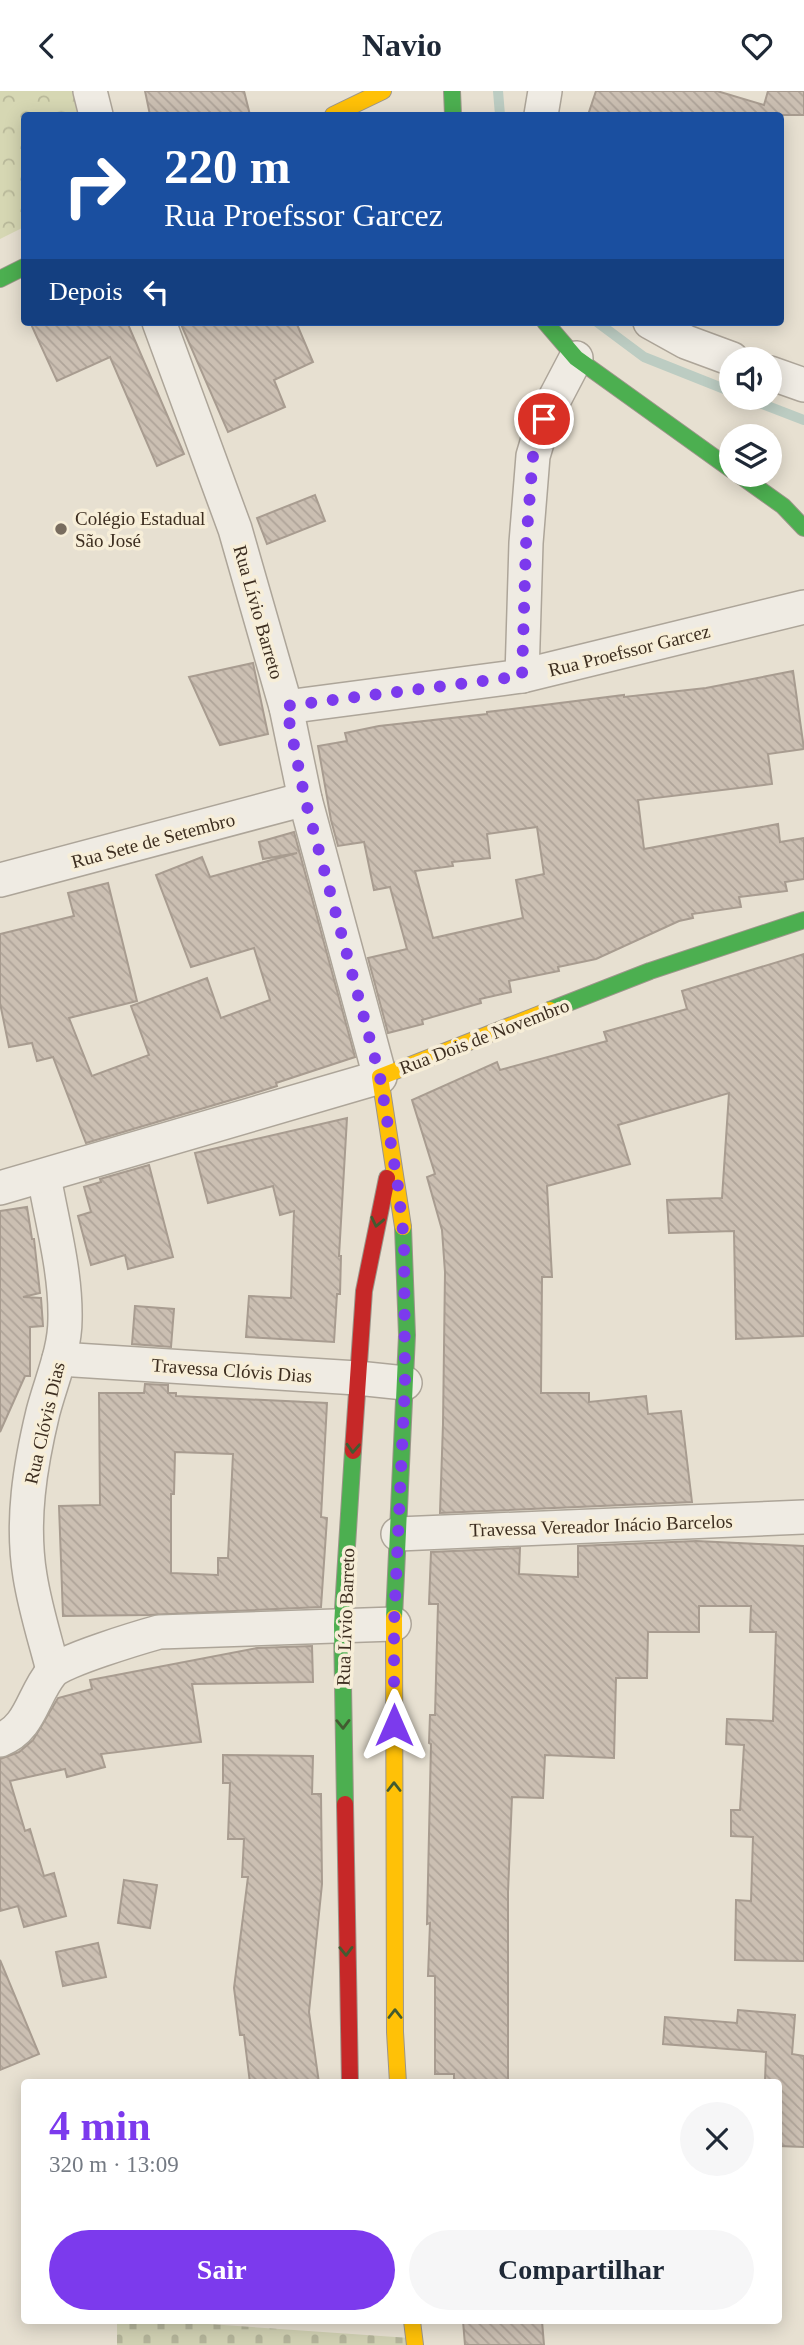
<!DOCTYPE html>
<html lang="pt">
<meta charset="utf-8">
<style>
body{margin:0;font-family:"Times New Roman",serif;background:#f6f6f7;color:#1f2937;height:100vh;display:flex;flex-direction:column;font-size:26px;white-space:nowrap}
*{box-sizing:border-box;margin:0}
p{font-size:23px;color:#747a83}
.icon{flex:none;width:38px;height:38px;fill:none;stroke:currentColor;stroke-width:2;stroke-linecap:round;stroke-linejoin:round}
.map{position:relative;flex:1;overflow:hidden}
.sheet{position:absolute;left:21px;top:1988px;width:761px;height:245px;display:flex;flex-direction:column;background:#fff;border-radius:7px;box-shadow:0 4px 18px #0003}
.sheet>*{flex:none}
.banner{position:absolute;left:21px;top:21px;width:763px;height:214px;border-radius:7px;box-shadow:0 4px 18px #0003;background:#1a4fa0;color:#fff;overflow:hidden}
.buttons{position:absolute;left:719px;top:256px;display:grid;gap:14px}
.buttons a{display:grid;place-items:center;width:63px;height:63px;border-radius:50%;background:#fff;box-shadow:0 4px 18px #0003;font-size:35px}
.pin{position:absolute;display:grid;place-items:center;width:60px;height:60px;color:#fff;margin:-30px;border:4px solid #fff;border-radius:50%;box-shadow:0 2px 7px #0007}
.me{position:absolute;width:77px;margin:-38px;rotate:0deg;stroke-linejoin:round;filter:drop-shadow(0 0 5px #0008)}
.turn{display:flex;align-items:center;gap:24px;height:147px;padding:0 28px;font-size:32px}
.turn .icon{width:91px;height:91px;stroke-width:2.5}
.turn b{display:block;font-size:49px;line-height:60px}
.then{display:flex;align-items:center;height:66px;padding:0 28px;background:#0003;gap:14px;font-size:26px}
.round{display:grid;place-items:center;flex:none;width:74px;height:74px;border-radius:37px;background:#f6f6f7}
.overview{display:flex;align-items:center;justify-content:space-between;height:119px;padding:0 28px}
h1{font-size:42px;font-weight:600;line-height:52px;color:#7c3aed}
.primary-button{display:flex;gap:14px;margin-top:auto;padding:14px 28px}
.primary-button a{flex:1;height:80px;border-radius:42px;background:#7c3aed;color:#fff;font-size:28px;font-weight:600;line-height:80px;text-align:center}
.primary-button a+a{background:#f6f6f7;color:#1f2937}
header{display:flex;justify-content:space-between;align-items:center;height:91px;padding:0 28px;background:#fff;font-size:32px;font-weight:600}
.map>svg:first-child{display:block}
</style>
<header><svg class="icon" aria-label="back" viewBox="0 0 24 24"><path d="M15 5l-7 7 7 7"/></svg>Navio<svg class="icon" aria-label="heart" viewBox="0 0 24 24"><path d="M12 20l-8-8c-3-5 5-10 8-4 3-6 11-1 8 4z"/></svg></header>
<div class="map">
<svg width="804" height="2254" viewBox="0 0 804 2254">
<defs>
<pattern id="forest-crowns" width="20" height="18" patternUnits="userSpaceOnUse" patternTransform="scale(1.75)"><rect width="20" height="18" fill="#d6d7b3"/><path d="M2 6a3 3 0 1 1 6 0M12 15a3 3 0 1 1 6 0" fill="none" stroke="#b9b99a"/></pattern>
<pattern id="cemetery-stones" width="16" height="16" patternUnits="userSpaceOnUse" patternTransform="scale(1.75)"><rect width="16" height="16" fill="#d1d1b3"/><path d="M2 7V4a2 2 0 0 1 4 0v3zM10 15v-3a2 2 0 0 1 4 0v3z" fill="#b4b49a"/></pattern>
<pattern id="building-back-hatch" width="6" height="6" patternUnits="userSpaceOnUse" patternTransform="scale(1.75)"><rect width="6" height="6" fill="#cbbfb2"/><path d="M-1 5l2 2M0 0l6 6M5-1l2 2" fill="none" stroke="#afa499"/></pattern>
</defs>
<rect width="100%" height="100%" fill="#e7e0d1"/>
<!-- forest -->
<path fill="url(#forest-crowns)" d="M0,0H75L81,24H24V136L0,148Z"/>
<!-- cemetery -->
<path fill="url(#cemetery-stones)" d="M117,2230H164L410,2247V2254H117Z"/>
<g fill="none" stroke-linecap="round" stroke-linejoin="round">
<!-- stream -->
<g stroke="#bcccc2" stroke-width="10">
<path d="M498,0L500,24"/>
<path d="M597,231L644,266L732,301"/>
<path d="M744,306L804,329"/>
</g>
</g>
<!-- building -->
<g fill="url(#building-back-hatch)" stroke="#a89c90" stroke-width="2" fill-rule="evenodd">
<path d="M145,0H244L250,24H150Z"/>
<path d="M596,0H717L764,14L768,0H804V24H588Z"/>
<path d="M30,231H127L184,363L157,375L110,266L57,290Z"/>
<path d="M180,231H296L313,271L274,289L285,316L228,341Z"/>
<path d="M315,404L325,430L267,453L257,427Z"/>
<path d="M253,572L268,643L220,654L189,586Z"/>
<path d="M793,580L804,658L768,663L772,693L638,709L644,758L778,733L780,751L804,747V788L785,791L787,800L739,806L741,816L692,823L693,827L679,830L596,868L558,876L559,880L509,890L511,901L480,908L481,912L422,929L423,933L388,942L368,867L407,858L390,796L374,799L364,751L338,755L331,729L318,655L347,650L345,642L379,635L487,623V621L624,604V606L706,597ZM537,736L544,783L516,789L523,827L433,847L415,780L453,775L452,771L490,767L487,743Z"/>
<path d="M294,741L355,966L276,992L277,995L258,1001L86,1052L53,966L37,970L32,952L9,956L0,912V843L74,825L68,802L108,792L137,910L69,927L92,985L149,964L131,915L207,887L221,927L270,909L254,857L191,876L156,784L202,766L210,786L297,762L263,768L259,751Z"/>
<path d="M804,863V1245L736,1248L734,1140L669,1142L667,1109L722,1107L729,1002L618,1034L630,1073L547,1095L552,1186H542L541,1302H589V1311L646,1305L648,1323L681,1320L692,1411L440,1422L443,1333L445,1181L442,1139L427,1086L435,1083L412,1009L497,971L500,979L607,950L604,941L687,918L682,900Z"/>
<path d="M347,1027L339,1165H341L340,1203H337L334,1251L246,1246L249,1205L291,1207L294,1120L280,1124L273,1095L208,1112L195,1062Z"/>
<path d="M149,1074L173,1166L128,1178L125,1164L91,1174L78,1125L91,1121L84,1096L101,1091L100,1088Z"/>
<path d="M27,1116L32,1148H34L40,1202L23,1206L41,1207L43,1235L30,1236V1285H25L0,1341V1120Z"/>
<path d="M135,1215L174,1218L171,1256L132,1253Z"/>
<path d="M145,1293L168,1294V1302H176V1305L327,1312L321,1426L327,1427L321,1516L149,1524L63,1525L59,1415L100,1414L99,1302H144ZM175,1361L233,1363L228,1467H218V1484L171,1482V1403H174Z"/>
<path d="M696,1450L804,1455V1870L735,1869L736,1809L751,1810L753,1746L731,1745V1719H740L744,1654L726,1653L727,1628L773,1630L776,1541H750L751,1515H699V1541H648L647,1587H616L614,1667L545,1664L543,1707L512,1706L508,1801V1992H454V1983H435V1885H428L430,1832L427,1833L431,1653L429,1652L430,1624H435L438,1513H429L431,1461L520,1457L519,1483L578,1486V1455Z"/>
<path d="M312,1555L313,1591L192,1593L201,1651L101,1663L105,1676L67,1686L65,1678L10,1690L25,1740L30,1738L44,1785L54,1782L66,1825L24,1836L18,1815L0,1820V1668L19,1661L33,1649L58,1607L92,1598L90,1589L257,1557Z"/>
<path d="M223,1664L313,1665L312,1703H321L322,1793L309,1921L319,1992H250L244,1944H240L234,1897L248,1786H242L244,1748H228L230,1692H223Z"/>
<path d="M124,1789L157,1794L150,1837L118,1832Z"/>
<path d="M98,1852L106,1886L63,1895L56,1861Z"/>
<path d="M0,1869L39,1963L0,1979Z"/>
<path d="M738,1919L795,1924L792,1963L804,1965V2056L779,2055V1991L765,1990L766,1961L663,1953L665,1926L737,1932Z"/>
<path d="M463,2230H542L544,2254H465Z"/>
</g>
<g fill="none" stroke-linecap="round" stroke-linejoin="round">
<defs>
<g id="street">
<path d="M90,0L96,24"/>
<path d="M541,24L545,0"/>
<path d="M650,231L686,251L732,268"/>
<path d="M770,282L804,294"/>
<path d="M522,585L526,452L533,365L544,328L576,267"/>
<path d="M286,616L522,585L804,516"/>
<path d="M0,789L305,708"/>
<path d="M44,1085C52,1131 66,1181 65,1228C65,1260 51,1290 43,1321C30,1375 21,1430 30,1485C35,1517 45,1548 53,1579"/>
<path d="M0,1097L380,986L305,708L286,616L235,438L159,231"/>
<path d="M59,1268L357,1287L405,1292"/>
<path d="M398,1443L804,1426"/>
<path d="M0,1649C31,1637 32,1605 52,1581C61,1570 141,1546 159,1541L394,1533"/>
</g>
<g id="fast">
<path d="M452,0L453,24"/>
<path d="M0,188L24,176"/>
<path d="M545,231L576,267L732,379"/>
<path d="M738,383L783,415L804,437"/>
<path d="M550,919L650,880L804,829"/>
<path d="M394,1527L407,1244L403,1136"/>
<path d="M345,1713L342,1534L353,1360"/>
</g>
<g id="slow">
<path d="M333,24L383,0"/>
<path d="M403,1136L380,986L550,919"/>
<path d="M394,1527L395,1941L398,1992"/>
<path d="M412,2230L415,2254"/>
</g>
<g id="jam">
<path d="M353,1360L364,1200L387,1087"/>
<path d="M345,1713L350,1992"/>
</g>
</defs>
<!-- street casing -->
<use href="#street" stroke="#ada599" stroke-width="36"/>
<!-- fast casing -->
<use href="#fast" stroke="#9c958a" stroke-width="18"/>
<!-- slow casing -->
<use href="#slow" stroke="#9c958a" stroke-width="18"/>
<!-- jam casing -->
<use href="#jam" stroke="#9c958a" stroke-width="18"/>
<!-- street -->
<use href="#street" stroke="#efebe3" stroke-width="33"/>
<!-- fast -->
<use href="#fast" stroke="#4caf50" stroke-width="16"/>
<!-- slow -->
<use href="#slow" stroke="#ffc107" stroke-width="16"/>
<!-- jam -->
<use href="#jam" stroke="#c62828" stroke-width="16"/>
</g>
<!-- one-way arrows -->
<defs><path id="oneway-chevron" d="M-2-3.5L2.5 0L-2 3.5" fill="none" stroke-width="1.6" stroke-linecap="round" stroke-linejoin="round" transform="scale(1.75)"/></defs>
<g stroke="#425b31">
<use href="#oneway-chevron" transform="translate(377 1131) rotate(102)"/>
<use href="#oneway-chevron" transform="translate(353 1357) rotate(93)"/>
<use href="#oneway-chevron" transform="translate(343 1633) rotate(89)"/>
<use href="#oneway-chevron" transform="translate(394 1696) rotate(-90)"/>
<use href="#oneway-chevron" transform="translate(346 1860) rotate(89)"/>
<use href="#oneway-chevron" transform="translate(395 1923) rotate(-90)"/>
</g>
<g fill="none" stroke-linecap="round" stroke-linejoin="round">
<!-- route -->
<path stroke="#7c3aed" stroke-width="12" stroke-dasharray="0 21.6" d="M394,1634V1533L405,1292L404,1149L398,1096L380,986L305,708L286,615L522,585L526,453L533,365L544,328"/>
</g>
<!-- markers -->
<circle fill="#786c5e" stroke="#f7eed8" stroke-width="2.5" cx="61" cy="438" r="7"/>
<g text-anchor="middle" stroke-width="7" stroke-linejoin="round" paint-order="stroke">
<!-- poi labels -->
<g font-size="19" fill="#3d2e20" stroke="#f7eed8" text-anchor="start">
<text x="75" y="434">Colégio Estadual<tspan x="75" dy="22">São José</tspan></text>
</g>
<!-- street labels -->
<g font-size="19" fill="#3d2e20" stroke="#f7eed8">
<text transform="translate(259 521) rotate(74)" y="7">Rua Lívio Barreto</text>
<text transform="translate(629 559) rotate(-14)" y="7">Rua Proefssor Garcez</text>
<text transform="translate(153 749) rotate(-15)" y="7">Rua Sete de Setembro</text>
<text transform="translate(484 945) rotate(-21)" y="7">Rua Dois de Novembro</text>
<text transform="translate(232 1279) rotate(4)" y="7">Travessa Clóvis Dias</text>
<text transform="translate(44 1332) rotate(-77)" y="7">Rua Clóvis Dias</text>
<text transform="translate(601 1434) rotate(-2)" y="7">Travessa Vereador Inácio Barcelos</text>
<text transform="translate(345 1526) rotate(-88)" y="7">Rua Lívio Barreto</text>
</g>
</g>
</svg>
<div class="buttons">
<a><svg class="icon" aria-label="sound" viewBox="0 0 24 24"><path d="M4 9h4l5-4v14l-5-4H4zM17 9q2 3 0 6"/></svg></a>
<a><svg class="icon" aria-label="layers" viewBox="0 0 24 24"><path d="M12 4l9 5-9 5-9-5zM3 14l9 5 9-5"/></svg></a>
</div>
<div class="pin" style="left:544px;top:328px;background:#d93025"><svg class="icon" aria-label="arrive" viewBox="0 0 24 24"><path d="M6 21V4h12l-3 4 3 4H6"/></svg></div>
<svg class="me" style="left:394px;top:1634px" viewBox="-20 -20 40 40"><path d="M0-17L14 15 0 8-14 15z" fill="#7c3aed" stroke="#fff" stroke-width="4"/></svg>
<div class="banner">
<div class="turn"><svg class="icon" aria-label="right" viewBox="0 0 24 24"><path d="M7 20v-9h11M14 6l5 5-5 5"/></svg><div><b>220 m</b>Rua Proefssor Garcez</div></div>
<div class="then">Depois<svg class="icon" aria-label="left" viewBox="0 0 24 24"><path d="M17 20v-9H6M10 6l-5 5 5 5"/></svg></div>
</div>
<section class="sheet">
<div class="overview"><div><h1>4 min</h1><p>320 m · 13:09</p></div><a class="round"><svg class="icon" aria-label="close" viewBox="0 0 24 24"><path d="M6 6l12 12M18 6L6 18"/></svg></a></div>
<div class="primary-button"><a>Sair</a><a>Compartilhar</a></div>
</section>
</div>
